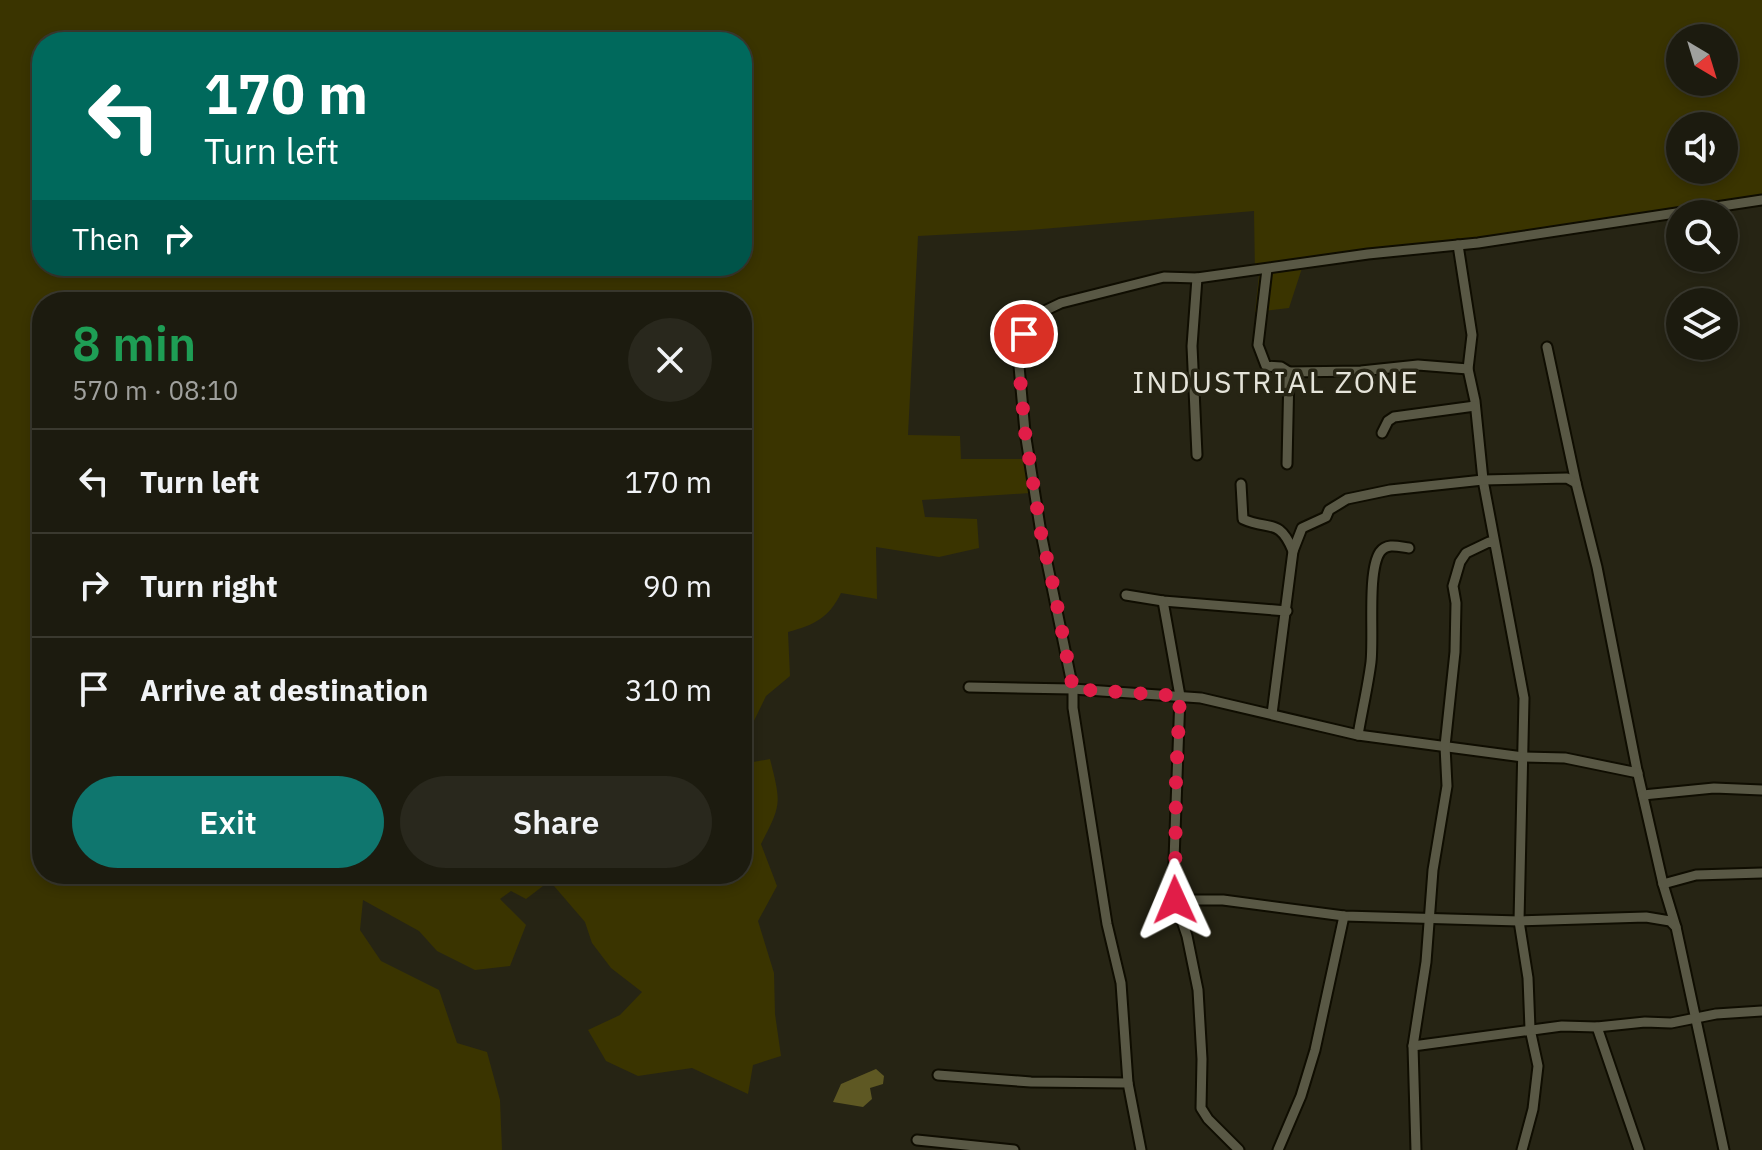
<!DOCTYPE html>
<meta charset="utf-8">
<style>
body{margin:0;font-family:"IBM Plex Sans",sans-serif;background:#29281d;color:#f1f3f6;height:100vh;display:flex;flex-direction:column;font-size:30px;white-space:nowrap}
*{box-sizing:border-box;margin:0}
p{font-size:26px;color:#a0a19e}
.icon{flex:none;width:44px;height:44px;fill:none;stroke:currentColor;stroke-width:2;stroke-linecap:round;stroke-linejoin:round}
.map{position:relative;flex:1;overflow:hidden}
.side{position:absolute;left:32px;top:292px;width:720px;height:592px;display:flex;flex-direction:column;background:#1c1b0f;border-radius:32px;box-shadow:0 4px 12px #0003,0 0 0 2px #3a392f}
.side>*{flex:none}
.hud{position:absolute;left:32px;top:32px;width:720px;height:244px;border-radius:32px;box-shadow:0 4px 12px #0003,0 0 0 2px #3a392f;background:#00695c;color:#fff;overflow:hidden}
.needle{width:52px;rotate:142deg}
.controls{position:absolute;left:1666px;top:24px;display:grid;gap:16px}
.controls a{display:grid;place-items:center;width:72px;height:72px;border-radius:50%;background:#1c1b0f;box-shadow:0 4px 12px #0003,0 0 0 2px #3a392f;font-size:40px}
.pin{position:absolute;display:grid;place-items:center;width:68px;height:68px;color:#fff;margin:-34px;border:4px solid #fff;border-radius:50%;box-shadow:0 2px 8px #0007}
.me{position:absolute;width:88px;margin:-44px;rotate:359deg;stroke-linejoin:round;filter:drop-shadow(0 0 6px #0008)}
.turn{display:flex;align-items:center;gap:28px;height:168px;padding:0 40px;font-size:36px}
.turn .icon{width:104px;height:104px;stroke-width:2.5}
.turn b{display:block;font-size:56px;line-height:68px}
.then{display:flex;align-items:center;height:76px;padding:0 40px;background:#0003;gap:16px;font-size:30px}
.round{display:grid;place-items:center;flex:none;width:84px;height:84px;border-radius:42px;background:#29281d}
.head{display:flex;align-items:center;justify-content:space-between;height:136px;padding:0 40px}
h1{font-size:48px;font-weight:600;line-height:60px;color:#1e9e55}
.cta{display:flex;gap:16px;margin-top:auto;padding:16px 40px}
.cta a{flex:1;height:92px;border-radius:48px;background:#0f766e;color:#fff;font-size:32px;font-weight:600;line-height:92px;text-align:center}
.cta a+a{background:#29281d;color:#f1f3f6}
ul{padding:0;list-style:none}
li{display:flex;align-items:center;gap:24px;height:104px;padding:0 40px;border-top:2px solid #3a392f}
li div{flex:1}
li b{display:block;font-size:30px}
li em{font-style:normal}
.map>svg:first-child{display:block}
</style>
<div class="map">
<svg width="1762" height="1150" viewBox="0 0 1762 1150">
<rect width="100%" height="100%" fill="#262414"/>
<!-- green -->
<g fill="#3a3400" fill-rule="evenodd">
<path d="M0,0H1762V200L1303,265L1289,308L1255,312L1259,275H1255L1254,211L1030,230L918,236L908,435L960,436L961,459H1027L1030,493L922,500L925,517L977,519L979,548L939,557L876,547L877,599L841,593C829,618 814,625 788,632L790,676L766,696L752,725L742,724V302H42V874H533L543,886L526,899L511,891L500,899L526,925L510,966L475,970L437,951L419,931L363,900L360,930L381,961L439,990L457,1043L487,1052L500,1100L502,1150H0ZM1680,38H1724V82H1680ZM42,42H742V266H42ZM1680,126H1724V170H1680Z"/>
<path d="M770,759C781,803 782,804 761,844L777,886L758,921L774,973L775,1014L781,1056L753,1065L748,1094L692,1068L638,1076L606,1061L588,1030L620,1015L642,992L611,968L592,943L585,922L554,886L553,874H742V764Z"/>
</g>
<!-- forest -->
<path fill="#5e5823" d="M876,1069L884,1076L883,1084L870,1088L872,1099L863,1107L833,1102L841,1084Z"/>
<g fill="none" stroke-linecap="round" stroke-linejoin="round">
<defs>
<g id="street">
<path d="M1458,245L1472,335L1468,369L1475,401L1483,480L1524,698L1519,921L1528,978L1530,1029L1538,1066L1533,1109L1522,1150"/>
<path d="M1267,269L1258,345L1266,366L1281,367L1289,372L1287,464"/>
<path d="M1197,278L1192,346L1197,455"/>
<path d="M1547,347L1576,483L1597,567L1637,770L1663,884L1676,927L1724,1150"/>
<path d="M1289,372L1361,371L1418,365L1468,369"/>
<path d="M1382,433L1388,421L1394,417L1475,406"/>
<path d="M1241,484L1243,519C1269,531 1279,517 1293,551L1272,714"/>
<path d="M1293,551L1302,528L1326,517L1329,510L1347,499L1390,490L1483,480L1567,478L1576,483"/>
<path d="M1126,595L1163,601L1287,611"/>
<path d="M1163,601L1180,696L1173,887L1175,900L1187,936L1198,990L1202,1059L1201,1108L1208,1119L1239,1150"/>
<path d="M969,687L1073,689L1201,698L1358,735L1523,757L1565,758L1638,773"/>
<path d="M1358,735C1362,711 1368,686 1371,662C1374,635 1367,571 1380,552C1387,542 1400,547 1409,548"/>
<path d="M1643,795L1714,788L1762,790"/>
<path d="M1663,884L1696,875L1762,873"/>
<path d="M1175,900H1223L1344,916L1519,921L1646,917L1670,921L1676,927"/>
<path d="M1597,1027L1639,1150"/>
<path d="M1413,1046L1562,1026L1597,1027L1645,1022L1671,1023L1716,1014L1762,1011"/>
<path d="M938,1075L1031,1082L1128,1083L1141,1150"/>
<path d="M1128,1083L1121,983L1107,924L1073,708V689L1041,533L1025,432L1018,355L1024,334L1040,313L1061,303L1164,277L1197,278L1368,254L1478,243L1762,200"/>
<path d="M917,1140L1014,1150"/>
<path d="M1278,1150L1301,1096L1315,1050L1344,916"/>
<path d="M1416,1150L1413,1046L1426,962L1433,870L1447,786L1445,746L1455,652L1456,603L1453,586L1460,562L1466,553L1489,542L1494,543"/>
</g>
</defs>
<!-- street casing -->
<use href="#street" stroke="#0f0d01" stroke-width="13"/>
<!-- street -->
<use href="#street" stroke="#595845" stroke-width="9"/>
</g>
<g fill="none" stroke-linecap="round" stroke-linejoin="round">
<!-- route -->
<path stroke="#e11d48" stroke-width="14" stroke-dasharray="0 25.2" d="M1024,334L1018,355L1025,432L1041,533L1054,589L1073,689L1180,696L1176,780L1175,900"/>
</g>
<g text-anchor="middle" stroke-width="7" stroke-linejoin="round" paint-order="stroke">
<!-- quarter labels -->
<g font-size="30" letter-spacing="2" fill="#e5e4da" stroke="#262414">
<text x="1276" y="393">INDUSTRIAL ZONE</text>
</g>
</g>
</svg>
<div class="controls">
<a><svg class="needle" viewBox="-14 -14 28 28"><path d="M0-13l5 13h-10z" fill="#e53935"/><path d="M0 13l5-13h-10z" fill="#a0a19e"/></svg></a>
<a><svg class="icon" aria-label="sound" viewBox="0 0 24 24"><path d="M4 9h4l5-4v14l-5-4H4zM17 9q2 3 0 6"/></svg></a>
<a><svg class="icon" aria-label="search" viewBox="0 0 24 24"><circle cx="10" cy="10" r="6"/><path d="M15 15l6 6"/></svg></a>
<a><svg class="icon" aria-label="layers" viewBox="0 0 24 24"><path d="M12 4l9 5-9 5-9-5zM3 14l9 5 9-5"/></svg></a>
</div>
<div class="pin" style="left:1024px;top:334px;background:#d93025"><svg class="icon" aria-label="arrive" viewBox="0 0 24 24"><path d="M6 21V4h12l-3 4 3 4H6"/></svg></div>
<svg class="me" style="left:1175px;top:900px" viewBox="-20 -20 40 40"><path d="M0-17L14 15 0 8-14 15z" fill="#e11d48" stroke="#fff" stroke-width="4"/></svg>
<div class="hud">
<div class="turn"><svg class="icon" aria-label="left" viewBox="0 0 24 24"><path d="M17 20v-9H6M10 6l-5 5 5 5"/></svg><div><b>170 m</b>Turn left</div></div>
<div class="then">Then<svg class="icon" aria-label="right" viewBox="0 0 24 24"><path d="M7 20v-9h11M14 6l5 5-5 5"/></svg></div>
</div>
<section class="side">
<div class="head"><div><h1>8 min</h1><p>570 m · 08:10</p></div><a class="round"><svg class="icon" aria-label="close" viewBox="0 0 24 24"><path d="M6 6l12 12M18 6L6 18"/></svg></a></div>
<ul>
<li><svg class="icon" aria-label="left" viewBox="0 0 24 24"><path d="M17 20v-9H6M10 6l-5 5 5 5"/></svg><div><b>Turn left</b></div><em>170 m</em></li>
<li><svg class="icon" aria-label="right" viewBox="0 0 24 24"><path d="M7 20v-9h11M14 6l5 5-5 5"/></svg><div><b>Turn right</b></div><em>90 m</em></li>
<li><svg class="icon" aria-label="arrive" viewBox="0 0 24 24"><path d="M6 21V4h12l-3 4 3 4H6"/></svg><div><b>Arrive at destination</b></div><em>310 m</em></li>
</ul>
<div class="cta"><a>Exit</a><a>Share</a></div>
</section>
</div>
